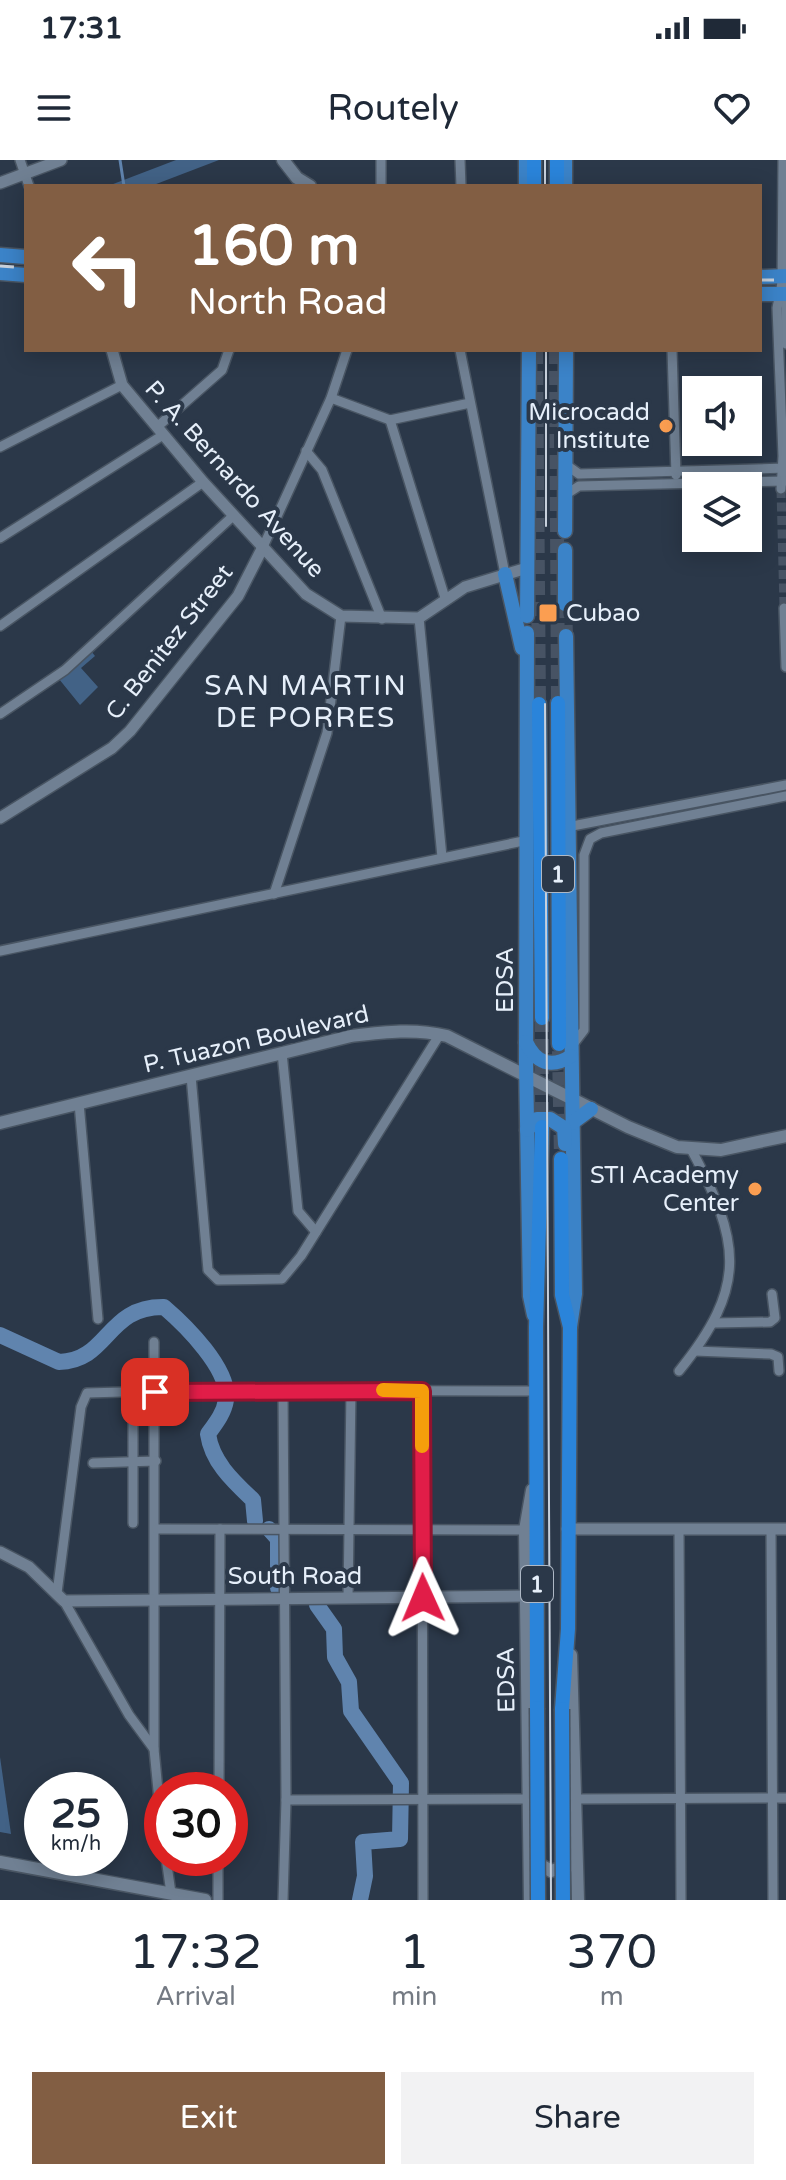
<!DOCTYPE html>
<style>
body{margin:0;font-family:"Varela Round",sans-serif;background:#f2f2f3;color:#1f2937;height:100vh;display:flex;flex-direction:column;font-size:30px;white-space:nowrap}
*{box-sizing:border-box;margin:0}
p{font-size:26px;color:#747a83}
.icon{flex:none;width:44px;height:44px;fill:none;stroke:currentColor;stroke-width:2;stroke-linecap:round;stroke-linejoin:round}
.map{position:relative;height:1740px;overflow:hidden}
.panel{display:flex;flex-direction:column;background:#fff;flex:1}
.panel>*{flex:none}
.hud{position:absolute;left:24px;top:24px;width:738px;height:168px;border-radius:0px;box-shadow:0 4px 20px #0003;background:#825e43;color:#fff;overflow:hidden}
.controls{position:absolute;left:682px;top:216px;display:grid;gap:16px}
.controls a{display:grid;place-items:center;width:80px;height:80px;border-radius:0px;background:#fff;box-shadow:0 4px 20px #0003;font-size:40px}
.speed{position:absolute;left:24px;top:1612px;display:flex;gap:16px;font-size:40px;font-weight:700;text-align:center}
.speed>*{display:grid;place-content:center;width:104px;height:104px;border-radius:50%;background:#fff;box-shadow:0 4px 20px #0003;line-height:1}
.speed small{font-size:20px;font-weight:400}
.speed .limit{border:12px solid #d22;background:#fff;color:#111}
.pin{position:absolute;display:grid;place-items:center;width:68px;height:68px;color:#fff;margin:-34px;border-radius:16px;box-shadow:0 4px 12px #0006}
.me{position:absolute;width:88px;margin:-44px;rotate:359deg;stroke-linejoin:round;filter:drop-shadow(0 0 6px #0008)}
.turn{display:flex;align-items:center;gap:28px;height:168px;padding:0 32px;font-size:36px}
.turn .icon{width:104px;height:104px;stroke-width:2.5}
.turn b{display:block;font-size:56px;line-height:68px}
.eta{display:flex;justify-content:space-evenly;align-items:center;height:136px;text-align:center}
.eta b{font-size:48px;font-weight:600;line-height:56px}
.cta{display:flex;gap:16px;margin-top:auto;padding:16px 32px}
.cta a{flex:1;height:92px;border-radius:0px;background:#825e43;color:#fff;font-size:32px;font-weight:600;line-height:92px;text-align:center}
.cta a+a{background:#f2f2f3;color:#1f2937}
.status{display:flex;justify-content:space-between;align-items:center;height:56px;padding:0 40px;background:#fff;direction:ltr}
.status svg{height:22px;fill:currentColor}
header{display:flex;justify-content:space-between;align-items:center;height:104px;padding:0 32px;background:#fff;font-size:36px;font-weight:600}
.map>svg:first-child{display:block}
</style>
<div class="status"><b>17:31</b><svg viewBox="0 0 49 12"><path d="M0 12V9h3v3zM5 12V6h3v6zM10 12V3h3v9zM15 12V0h3v12zM26 1h20v11H26zM47 4h2v5h-2z"/></svg></div>
<header><svg class="icon" aria-label="menu" viewBox="0 0 24 24"><path d="M4 6h16M4 12h16M4 18h16"/></svg>Routely<svg class="icon" aria-label="heart" viewBox="0 0 24 24"><path d="M12 20l-8-8c-3-5 5-10 8-4 3-6 11-1 8 4z"/></svg></header>
<div class="map">
<svg width="786" height="1740" viewBox="0 0 786 1740">
<rect width="100%" height="100%" fill="#2b3849"/>
<!-- green -->
<g fill="#426286">
<path d="M176,0H219L151,26H108Z"/>
<path d="M91,491L95,496L81,508L98,527L80,545L59,519Z"/>
<path d="M0,1597L11,1674L0,1672Z"/>
</g>
<g fill="none" stroke-linecap="round" stroke-linejoin="round">
<!-- stream -->
<path stroke="#6084ae" stroke-width="3" d="M120,0L124,26"/>
<!-- river -->
<g stroke="#6084ae" stroke-width="16">
<path d="M0,1175L59,1202C109,1201 106,1146 164,1147C185,1165 231,1210 226,1240C224,1253 216,1263 208,1274C212,1302 233,1321 253,1340L255,1361"/>
<path d="M269,1369L278,1379V1428"/>
<path d="M317,1445L334,1469L335,1497L349,1522L351,1551L401,1623L400,1679L363,1682L365,1716L360,1740"/>
</g>
<!-- minor-tunnel -->
<path stroke="#475364" stroke-width="9" stroke-dasharray="9 4.5" stroke-linecap="butt" d="M781,329L784,448"/>
<!-- primary-tunnel -->
<path stroke="#475364" stroke-width="14" stroke-dasharray="14 7" stroke-linecap="butt" d="M565,444L566,476"/>
<!-- trunk-tunnel -->
<g stroke="#475364" stroke-width="14" stroke-dasharray="14 7" stroke-linecap="butt">
<path d="M536,190L539,544"/>
<path d="M556,190L558,543"/>
<path d="M542,858V967"/>
<path d="M559,891L561,999"/>
</g>
<defs>
<g id="minor">
<path d="M20,0L29,26"/>
<path d="M460,0L461,26"/>
<path d="M783,0L782,123L786,134V184"/>
<path d="M381,26V0"/>
<path d="M460,190L505,414"/>
<path d="M672,190L676,315"/>
<path d="M331,238L390,260L470,243"/>
<path d="M390,260L445,438"/>
<path d="M157,267L222,210L229,190"/>
<path d="M0,287L122,225"/>
<path d="M306,291L322,310L382,459"/>
<path d="M565,304L579,314L786,308"/>
<path d="M781,329L783,296L777,148L782,123"/>
<path d="M565,335L579,326L786,321"/>
<path d="M0,378L163,275"/>
<path d="M263,387L331,238L347,190"/>
<path d="M784,448L786,507"/>
<path d="M419,458L442,697"/>
<path d="M0,466L203,322"/>
<path d="M0,554L65,510L233,356"/>
<path d="M567,667L786,625"/>
<path d="M274,734L327,573L341,456"/>
<path d="M0,791L528,680"/>
<path d="M571,887L584,870V695L590,679L601,673L786,636"/>
<path d="M282,893L298,1051L316,1072"/>
<path d="M191,916L208,1110L218,1120L282,1119L301,1096L440,874"/>
<path d="M79,943L98,1159"/>
<path d="M714,1163L770,1162L775,1158L772,1134"/>
<path d="M154,1182V1589L162,1672"/>
<path d="M695,1191L771,1194L778,1197L779,1211"/>
<path d="M679,1211C748,1126 741,1082 691,989"/>
<path d="M422,1231L423,1740"/>
<path d="M133,1247V1363"/>
<path d="M93,1303L156,1301"/>
<path d="M157,1369L525,1370"/>
<path d="M679,1369L681,1740"/>
<path d="M771,1369L773,1740"/>
<path d="M57,1433L81,1247L87,1233L192,1230L536,1231"/>
<path d="M348,1438L351,1230"/>
<path d="M64,1441L129,1555L154,1589"/>
<path d="M219,1630L220,1369"/>
<path d="M576,1639L786,1638"/>
<path d="M286,1640L530,1639"/>
<path d="M166,1698L171,1733"/>
<path d="M218,1740V1698"/>
<path d="M283,1740L286,1640L283,1230"/>
</g>
<g id="tertiary">
<path d="M0,23L61,0"/>
<path d="M112,190L122,225L203,322L306,434L341,456L419,458L465,427L527,408"/>
<path d="M0,658L112,588L130,571L238,436L263,387"/>
<path d="M567,1369H786"/>
<path d="M0,1392L29,1407L64,1441L526,1436"/>
</g>
<g id="secondary">
<path d="M283,0L297,18L310,26"/>
<path d="M0,963L351,876C384,872 414,868 447,876L628,967L677,987L721,990L786,976"/>
<path d="M571,1495L578,1740"/>
<path d="M534,1701L551,1711L571,1705"/>
<path d="M0,1702L205,1740"/>
<path d="M530,1740L525,1370L532,1330"/>
</g>
<g id="primary">
<path d="M526,0V26"/>
<path d="M565,0V26"/>
<path d="M0,95L26,97"/>
<path d="M0,113L26,115"/>
<path d="M760,117L786,116"/>
<path d="M760,134H786"/>
<path d="M565,371L566,190"/>
<path d="M505,414L522,488"/>
<path d="M565,444V390"/>
<path d="M527,456L529,190"/>
<path d="M527,473L526,903L530,1136L534,1155"/>
<path d="M566,476L575,1134L570,1167"/>
<path d="M526,882C536,903 551,909 571,896"/>
<path d="M572,963L591,949"/>
<path d="M527,970L537,959H550L564,968L565,984"/>
</g>
<g id="trunk">
<path d="M534,0V26"/>
<path d="M557,0V26"/>
<path d="M558,543L559,884"/>
<path d="M539,544L542,858"/>
<path d="M561,999L562,1135L570,1167L568,1469L562,1549"/>
<path d="M537,1548L536,1167L542,967"/>
</g>
</defs>
<!-- minor casing -->
<use href="#minor" stroke="#495563" stroke-width="12"/>
<!-- tertiary casing -->
<use href="#tertiary" stroke="#495563" stroke-width="14"/>
<!-- secondary casing -->
<use href="#secondary" stroke="#495563" stroke-width="15"/>
<!-- primary casing -->
<use href="#primary" stroke="#495563" stroke-width="17"/>
<!-- trunk casing -->
<use href="#trunk" stroke="#495563" stroke-width="17"/>
<!-- minor -->
<use href="#minor" stroke="#708093" stroke-width="9"/>
<!-- tertiary -->
<use href="#tertiary" stroke="#708093" stroke-width="11"/>
<!-- secondary -->
<use href="#secondary" stroke="#708093" stroke-width="12"/>
<!-- primary -->
<use href="#primary" stroke="#3b83c8" stroke-width="14"/>
<!-- trunk -->
<use href="#trunk" stroke="#2a84da" stroke-width="14"/>
<!-- tram -->
<g stroke="#c7d0dc" stroke-width="2">
<path d="M545,0V26"/>
<path d="M546,190V366"/>
<path d="M545,544L551,1740"/>
</g>
<!-- rail -->
<g stroke="#c7d0dc" stroke-width="3" stroke-dasharray="14 14" stroke-linecap="butt">
<path d="M0,106L26,108"/>
<path d="M760,120H786"/>
</g>
<defs>
<g id="trunk-bridge">
<path d="M537,1548L538,1740"/>
<path d="M562,1549L563,1740"/>
</g>
</defs>
<!-- trunk-bridge casing -->
<use href="#trunk-bridge" stroke="#495563" stroke-width="17" stroke-linecap="butt"/>
<!-- trunk-bridge -->
<use href="#trunk-bridge" stroke="#2a84da" stroke-width="14"/>
</g>
<g fill="none" stroke-linecap="round" stroke-linejoin="round">
<defs>
<path id="route" d="M155,1232L422,1231L423,1438"/>
</defs>
<!-- route casing -->
<use href="#route" stroke="#92132f" stroke-width="20"/>
<!-- route -->
<use href="#route" stroke="#e11d48" stroke-width="14"/>
<!-- slow -->
<path stroke="#f59e0b" stroke-width="14" d="M383,1230L422,1231V1286"/>
</g>
<!-- markers -->
<g fill="#fb9e51" stroke="#2b3849" stroke-width="3">
<circle cx="666" cy="266" r="8"/>
<rect x="538" y="443" width="20" height="20" rx="4"/>
<circle cx="755" cy="1029" r="8"/>
</g>
<g text-anchor="middle" stroke-width="8" stroke-linejoin="round" paint-order="stroke">
<!-- shield labels -->
<g fill="#2b3849" stroke="#aeb8c5" stroke-width="2">
<rect x="542" y="696" width="32" height="36" rx="6"/>
<rect x="521" y="1406" width="32" height="36" rx="6"/>
</g>
<g font-size="22" font-weight="bold" fill="#e6effa">
<text x="558" y="722">1</text>
<text x="537" y="1432">1</text>
</g>
<!-- poi labels -->
<g font-size="24" fill="#e6effa" stroke="#2b3849" text-anchor="end">
<text x="650" y="260">Microcadd<tspan x="650" dy="28">Institute</tspan></text>
<text x="566" y="461" text-anchor="start">Cubao</text>
<text x="739" y="1023">STI Academy<tspan x="739" dy="28">Center</tspan></text>
</g>
<!-- street labels -->
<g font-size="24" fill="#e6effa" stroke="#2b3849">
<text transform="translate(235 319) rotate(48)" y="8">P. A. Bernardo Avenue</text>
<text transform="translate(169 482) rotate(-52)" y="8">C. Benitez Street</text>
<text transform="translate(505 820) rotate(-90)" y="8">EDSA</text>
<text transform="translate(256 879) rotate(-13)" y="8">P. Tuazon Boulevard</text>
<text x="295" y="1424">South Road</text>
<text transform="translate(506 1520) rotate(-91)" y="8">EDSA</text>
</g>
<!-- quarter labels -->
<g font-size="28" letter-spacing="2" fill="#e6effa" stroke="#2b3849">
<text x="306" y="535">SAN MARTIN<tspan x="306" dy="32">DE PORRES</tspan></text>
</g>
</g>
</svg>
<div class="controls">
<a><svg class="icon" aria-label="sound" viewBox="0 0 24 24"><path d="M4 9h4l5-4v14l-5-4H4zM17 9q2 3 0 6"/></svg></a>
<a><svg class="icon" aria-label="layers" viewBox="0 0 24 24"><path d="M12 4l9 5-9 5-9-5zM3 14l9 5 9-5"/></svg></a>
</div>
<div class="speed"><div>25<small>km/h</small></div><div class="limit">30</div></div>
<div class="pin" style="left:155px;top:1232px;background:#d93025"><svg class="icon" aria-label="arrive" viewBox="0 0 24 24"><path d="M6 21V4h12l-3 4 3 4H6"/></svg></div>
<svg class="me" style="left:423px;top:1438px" viewBox="-20 -20 40 40"><path d="M0-17L14 15 0 8-14 15z" fill="#e11d48" stroke="#fff" stroke-width="4"/></svg>
<div class="hud">
<div class="turn"><svg class="icon" aria-label="left" viewBox="0 0 24 24"><path d="M17 20v-9H6M10 6l-5 5 5 5"/></svg><div><b>160 m</b>North Road</div></div>
</div>
</div>
<section class="panel">
<div class="eta">
<div><b>17:32</b><p>Arrival</p></div>
<div><b>1</b><p>min</p></div>
<div><b>370</b><p>m</p></div>
</div>
<div class="cta"><a>Exit</a><a>Share</a></div>
</section>
